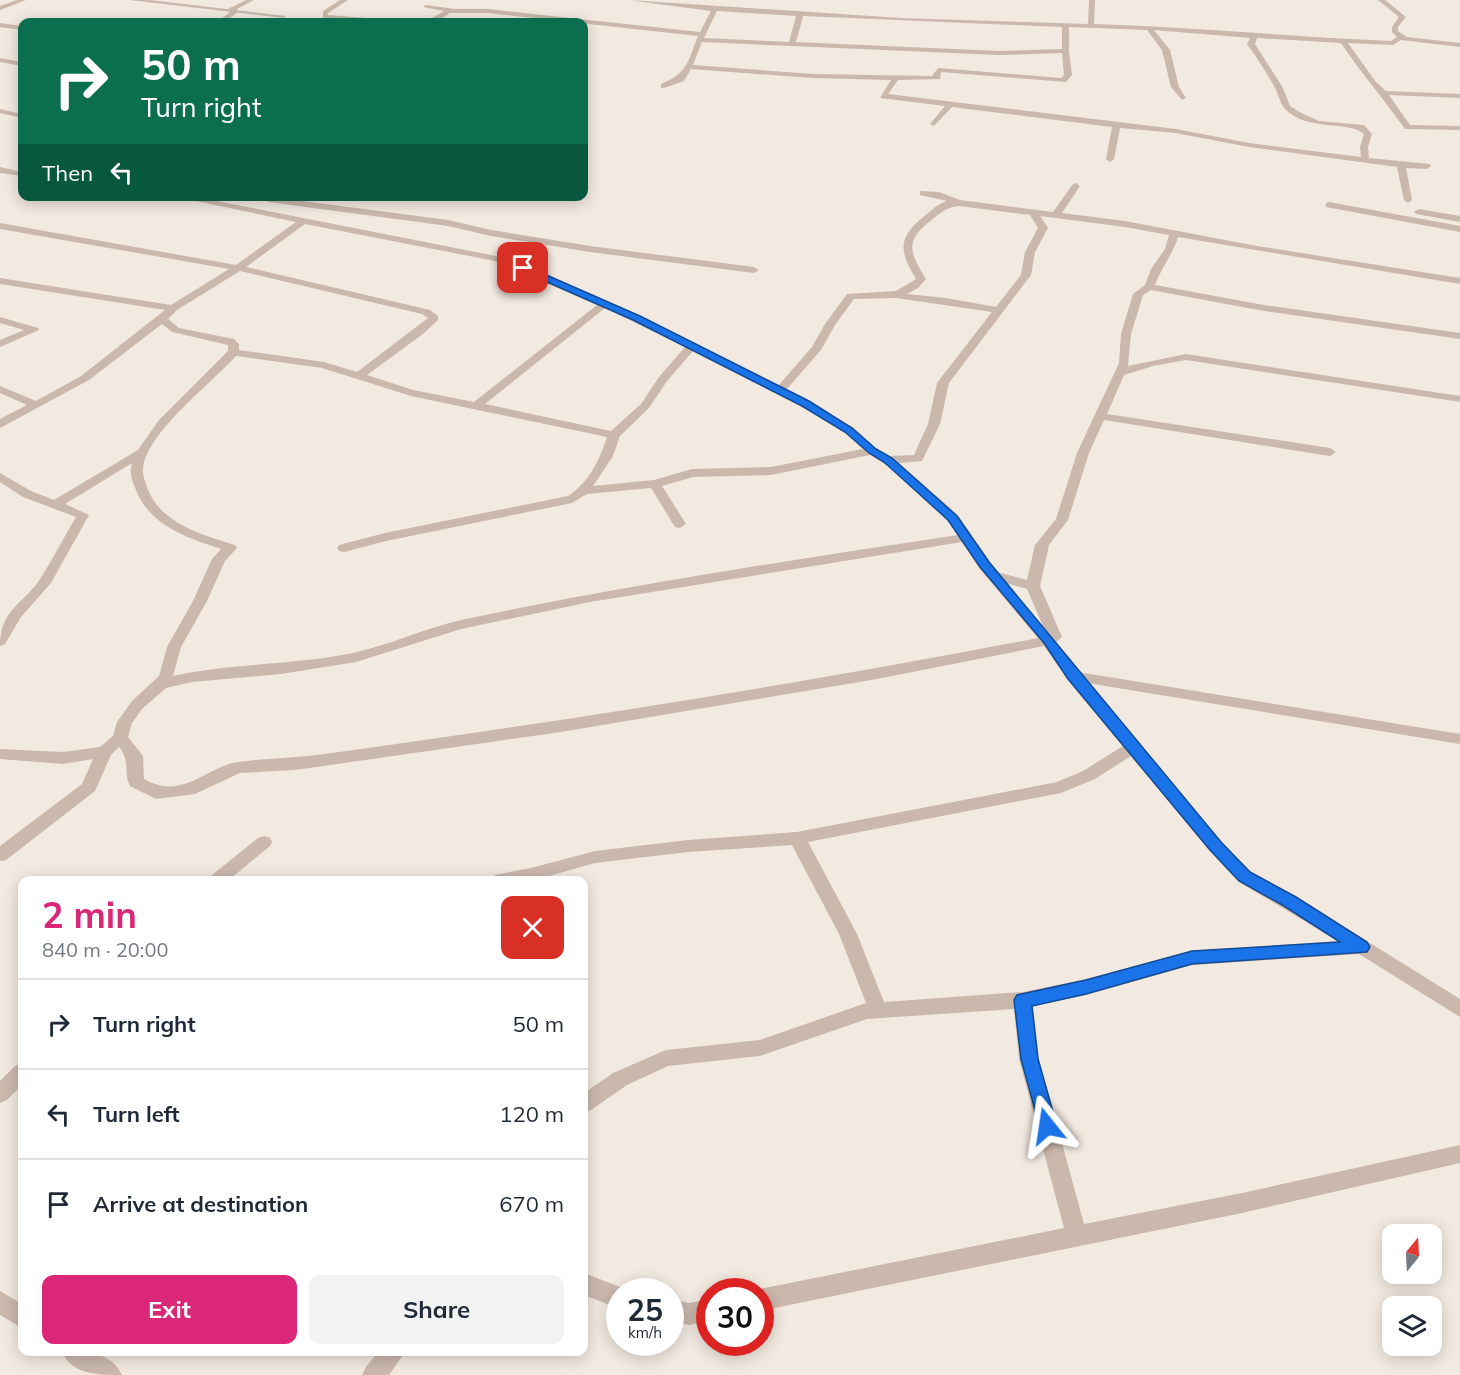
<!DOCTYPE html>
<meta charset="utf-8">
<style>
body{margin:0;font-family:Mulish,sans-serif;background:#f2f2f3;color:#1f2937;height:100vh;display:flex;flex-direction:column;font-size:22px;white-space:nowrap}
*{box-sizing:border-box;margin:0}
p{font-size:20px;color:#747a83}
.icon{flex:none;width:33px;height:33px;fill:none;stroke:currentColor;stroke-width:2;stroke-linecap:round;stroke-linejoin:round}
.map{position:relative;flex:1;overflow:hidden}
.details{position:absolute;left:18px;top:876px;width:570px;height:480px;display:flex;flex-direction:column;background:#fff;border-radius:12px;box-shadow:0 3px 15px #0003}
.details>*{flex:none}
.banner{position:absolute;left:18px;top:18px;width:570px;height:183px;border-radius:12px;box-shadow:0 3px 15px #0003;background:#0b6e4f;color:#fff;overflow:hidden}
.needle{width:39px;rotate:18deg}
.buttons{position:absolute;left:1382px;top:1224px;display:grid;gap:12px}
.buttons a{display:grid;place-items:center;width:60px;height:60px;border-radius:12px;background:#fff;box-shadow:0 3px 15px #0003;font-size:30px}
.speed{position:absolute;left:606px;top:1278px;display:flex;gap:12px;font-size:30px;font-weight:700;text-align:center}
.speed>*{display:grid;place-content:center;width:78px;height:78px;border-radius:50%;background:#fff;box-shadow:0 3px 15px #0003;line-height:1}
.speed small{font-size:15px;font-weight:400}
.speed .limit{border:9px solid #d22;background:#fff;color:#111}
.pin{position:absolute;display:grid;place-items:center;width:51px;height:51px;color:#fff;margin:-26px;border-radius:12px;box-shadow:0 3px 9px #0006}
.me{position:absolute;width:66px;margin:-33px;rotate:345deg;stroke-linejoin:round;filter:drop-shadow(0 0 4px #0008)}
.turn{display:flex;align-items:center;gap:21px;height:126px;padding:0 24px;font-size:27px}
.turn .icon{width:78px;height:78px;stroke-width:2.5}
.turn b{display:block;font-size:42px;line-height:51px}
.then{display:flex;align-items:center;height:57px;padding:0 24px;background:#0003;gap:12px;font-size:22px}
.round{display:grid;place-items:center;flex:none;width:63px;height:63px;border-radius:12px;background:#f2f2f3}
.summary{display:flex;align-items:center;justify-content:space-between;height:102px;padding:0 24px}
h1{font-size:36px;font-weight:700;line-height:45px;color:#db2777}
.button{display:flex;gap:12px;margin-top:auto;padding:12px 24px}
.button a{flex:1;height:69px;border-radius:12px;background:#db2777;color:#fff;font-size:24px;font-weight:700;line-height:69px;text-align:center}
.button a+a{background:#f2f2f3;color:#1f2937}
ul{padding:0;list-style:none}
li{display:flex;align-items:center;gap:18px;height:90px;padding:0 24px;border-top:2px solid #e0e1e3}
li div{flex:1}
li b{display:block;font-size:22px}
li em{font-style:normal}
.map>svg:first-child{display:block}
</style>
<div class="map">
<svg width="1460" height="1375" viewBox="0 0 1460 1375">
<rect width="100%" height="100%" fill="#f2e9e0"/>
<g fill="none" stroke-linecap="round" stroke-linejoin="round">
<!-- minor -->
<g fill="#cab8ac" fill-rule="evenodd">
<path d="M17,0H26L0,10V6Z"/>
<path d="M246,0H254L237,9L238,12L224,22H217L230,12L228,9Z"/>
<path d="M340,0H348L328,13V15L417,22L323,18V11Z"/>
<path d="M628,0L901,18L1088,24L1089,0H1095L1094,24C1194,27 1292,37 1391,41L1397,37L1392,32V27L1399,17L1378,0H1385L1406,17L1398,27V31L1407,37L1460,43V47L1401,40L1393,45L1348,43L1376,82L1386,91L1460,94V98L1389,95L1410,125L1460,126V130L1405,129C1384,99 1361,73 1341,43L1257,38L1255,44L1283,88L1290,106L1301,113L1319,121L1364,125L1372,134L1368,147L1369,158L1430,164L1431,166L1427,169L1406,168L1412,200L1408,203L1404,200L1397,167L1249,147L1176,133L1120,128L1114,159L1110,162L1106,159L1112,127L952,107L934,126L930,124L945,106L880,98L891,80L813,78L691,69L684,81L664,88H661V84C688,73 688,61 698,36L488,13H450L437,22H425L444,11L423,7L426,5L455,9H488L700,32L711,11ZM717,11L796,16L789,42L704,38ZM803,16L1062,27V49L999,51L796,42ZM1069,27L1147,30L1162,50L1171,87L1182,100L1186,98L1179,87L1170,50L1154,30L1250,38L1247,44C1257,58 1267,73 1275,88C1279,95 1280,104 1285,109C1307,132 1349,120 1364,134L1360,147L1361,157L1249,143L1176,129L888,94L898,80L940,79L941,72L1066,82L1072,75L1069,51ZM702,42L999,55L1062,53L1064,75L1061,78L938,68L932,76L813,74L693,65Z"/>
<path d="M0,23L22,26V30L0,27Z"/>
<path d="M0,58L22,62V66L0,62Z"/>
<path d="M0,109L22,114V118L0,113Z"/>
<path d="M0,167L22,172V176L0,173Z"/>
<path d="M1076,183L1080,186L1062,213L1125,221L1257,246L1460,278V284L1178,237C1173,254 1161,268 1155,285L1264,305L1460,333V339L1264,311L1151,290L1143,295L1131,334L1128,366L1186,354L1460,396V402L1186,360L1153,366L1124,375L1107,414L1330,448L1336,452L1330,456L1104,420L1089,453L1068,520L1049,545L1040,586L1062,637L1056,642L1078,672L1460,734V744L1087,683L1221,842L1251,872L1296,897L1460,999V1017L1359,954L1192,965L1086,995L1033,1006L1039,1059L1084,1224L1242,1193L1460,1145V1163L1242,1213L760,1311V1292H754L760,1289L1064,1228L1019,1059L1014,1009L867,1019L760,1056L668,1066L627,1085L591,1110L584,1113V1093L613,1073L666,1050L760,1040L866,1003L839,934L792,845L688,852L595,863L535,880H492L494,875L531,868L595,851L688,840L797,832L1057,782L1083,771L1123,746L1068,679L1044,646L877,679L561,732L295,770L240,773L195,794L156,799L130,786C123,772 131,762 119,747L111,755L95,791L6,860L0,861V846L82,784L93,759L63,764L0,759V749L63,752L100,747L113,736L117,722L132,701L159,676L167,647L193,601L212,559L221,549C188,538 150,526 136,490C132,481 129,473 132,463L65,504L89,515L51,583L21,617L5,644L0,646C0,609 23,605 40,579C53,559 64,537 76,517L23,497L0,482V473L31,491L54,500L138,450L159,420L228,351V345L172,332L162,324L89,380L0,428V419L27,405L0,393V386L36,401L81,376L165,310L0,284V278L171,305L229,269L0,229V223L236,265L296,222L172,196H192L501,257L640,316L778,386L812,347L825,324L847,294L896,291L916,279C897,248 899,236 927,214C933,209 939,203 947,201L920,195V191L939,192L960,200L1053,212L1073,184ZM959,206L1030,215L1038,228L1025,252L1021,275L996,307L946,298L907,294L918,288L926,279C908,250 905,240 934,218C943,211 948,207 959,206ZM1040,216L1125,227L1169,235L1165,249L1151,269L1145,285L1133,294L1121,334L1119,363L1077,453L1056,519L1035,545L1027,580L997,572L958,515L899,463L922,461L940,424L949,383L1031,275L1035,252L1048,228ZM305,224L495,261L597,305L474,402L413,390L367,375L423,334L438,320V316L430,310L246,267ZM240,271L422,314L428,318L357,372L324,362L239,350V344L234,339L179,328L168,319L177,310ZM896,298L992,312L937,383L928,424L914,455L890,456L876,448L853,427L786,390L821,350L835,325L854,299ZM605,308L685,347L659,377L641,404L611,431L485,404ZM693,351L801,406L845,433L863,449L771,467L692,469L654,480L593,486L613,456L620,436L649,408L667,381ZM236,356L322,368L411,396L607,437C600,460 588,483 568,496L385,533L339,545L337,548L339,551L344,552L386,541L572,503L587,494L651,488L675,527L680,528L686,524L662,486L693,477L771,475L870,455C897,470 941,509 958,535C792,560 626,585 461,620C425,628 390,645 353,653C294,665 232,663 173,676L181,647L207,601L225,561L237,548L235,545C203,535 162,524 148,490C146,484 142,475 143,468C148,431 211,384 236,356ZM962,542L979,568L1038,638C801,684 563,721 325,754C296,758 266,758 238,762C203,768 183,801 144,779L143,756L128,737L132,723L142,709L166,688L192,682L281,674L356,662L461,629L590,602ZM1006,583L1027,589L1043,626ZM1131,756L1209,850L1239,882L1338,941L1192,951L1086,979L1023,992L884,1002L857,934L808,842L1061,793L1095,779Z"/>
<path d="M265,196L448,220L491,230L590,246L754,267L759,270L754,273L590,252L491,236L448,226L268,202L264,199Z"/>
<path d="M1329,202L1460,226V232L1326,207V203Z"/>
<path d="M1419,209L1460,216V222L1416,214L1414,212Z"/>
<path d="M0,317L38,328L39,330L0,347V340L24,330L0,323Z"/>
<path d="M264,836L270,838L272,842L270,846L229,880H210L212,875L258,838Z"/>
<path d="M22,1063V1085L7,1100L0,1103V1081L15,1066Z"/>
<path d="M584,1273L628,1290L620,1292V1309L584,1295Z"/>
<path d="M0,1291L22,1304V1328L0,1315Z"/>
<path d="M670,1299L689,1303L710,1299V1321L689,1325L670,1321Z"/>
<path d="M62,1352C84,1350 112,1352 122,1375C99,1375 72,1375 62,1352Z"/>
<path d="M378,1352H405L389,1375H362L366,1367Z"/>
</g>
<!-- tertiary -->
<path fill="#cab8ac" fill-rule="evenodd" d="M129,0H150L286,16L283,18Z"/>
</g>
<!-- route -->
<path fill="#1a73e8" stroke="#114b97" stroke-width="1.5" d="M520,266H526L640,316L809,401L852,428L876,449L892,458L957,516L989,562L1221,842L1250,872L1296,897L1367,942L1370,947L1367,952L1192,964L1086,994L1032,1006L1038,1059L1057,1126L1054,1132L1047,1134L1041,1132L1021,1059L1014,1000L1017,995L1086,980L1192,951L1340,942L1284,906L1239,881L1210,850L1068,679L1044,643L980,567L948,520L884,462L869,453L845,432L802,406L633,320L520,270Z"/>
</svg>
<div class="buttons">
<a><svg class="needle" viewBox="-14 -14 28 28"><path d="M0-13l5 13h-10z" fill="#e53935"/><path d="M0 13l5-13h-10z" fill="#747a83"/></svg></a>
<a><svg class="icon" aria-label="layers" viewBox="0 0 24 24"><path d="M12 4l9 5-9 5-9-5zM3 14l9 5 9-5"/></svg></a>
</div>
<div class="speed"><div>25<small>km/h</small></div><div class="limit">30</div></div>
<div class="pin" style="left:523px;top:268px;background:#d93025"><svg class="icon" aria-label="arrive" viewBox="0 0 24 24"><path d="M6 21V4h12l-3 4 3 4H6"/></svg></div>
<svg class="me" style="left:1047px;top:1126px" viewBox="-20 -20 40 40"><path d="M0-17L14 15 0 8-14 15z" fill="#1a73e8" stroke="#fff" stroke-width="4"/></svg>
<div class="banner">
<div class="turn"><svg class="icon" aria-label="right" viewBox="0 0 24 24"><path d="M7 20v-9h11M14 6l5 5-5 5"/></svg><div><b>50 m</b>Turn right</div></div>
<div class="then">Then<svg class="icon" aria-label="left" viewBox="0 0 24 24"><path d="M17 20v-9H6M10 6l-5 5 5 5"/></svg></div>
</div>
<section class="details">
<div class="summary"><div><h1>2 min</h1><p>840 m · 20:00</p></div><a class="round" style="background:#d93025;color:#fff"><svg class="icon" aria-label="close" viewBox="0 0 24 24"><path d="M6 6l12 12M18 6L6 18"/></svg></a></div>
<ul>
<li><svg class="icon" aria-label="right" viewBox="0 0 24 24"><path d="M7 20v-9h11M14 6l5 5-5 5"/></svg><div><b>Turn right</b></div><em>50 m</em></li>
<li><svg class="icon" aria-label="left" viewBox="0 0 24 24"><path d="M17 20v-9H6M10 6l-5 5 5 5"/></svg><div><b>Turn left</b></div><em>120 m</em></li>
<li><svg class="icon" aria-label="arrive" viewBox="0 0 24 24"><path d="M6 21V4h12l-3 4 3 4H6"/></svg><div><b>Arrive at destination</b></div><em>670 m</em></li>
</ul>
<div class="button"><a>Exit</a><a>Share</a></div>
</section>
</div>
